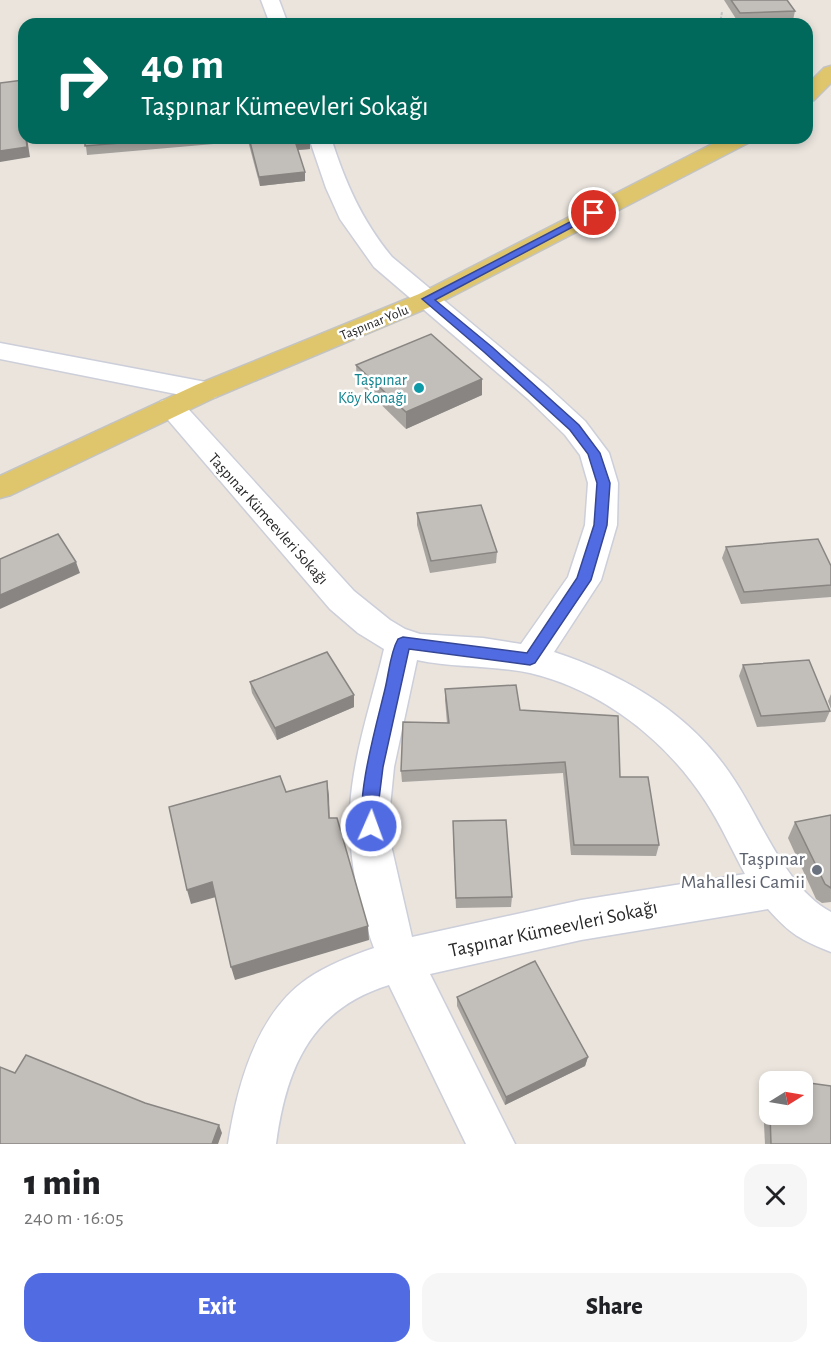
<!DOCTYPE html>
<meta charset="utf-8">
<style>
body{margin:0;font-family:"Alegreya Sans",sans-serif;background:#f6f6f6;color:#202124;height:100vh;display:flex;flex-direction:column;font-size:22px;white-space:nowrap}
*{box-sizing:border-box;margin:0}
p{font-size:20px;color:#757577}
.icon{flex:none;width:33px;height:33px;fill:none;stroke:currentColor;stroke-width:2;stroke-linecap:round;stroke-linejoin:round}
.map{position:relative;height:1144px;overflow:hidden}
.sheet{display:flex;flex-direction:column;background:#fff;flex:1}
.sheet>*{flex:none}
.guide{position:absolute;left:18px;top:18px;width:795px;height:126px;border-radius:18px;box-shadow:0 3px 9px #0003;background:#00695c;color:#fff;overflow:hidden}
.needle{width:39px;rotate:79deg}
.tools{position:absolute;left:759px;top:1071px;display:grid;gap:12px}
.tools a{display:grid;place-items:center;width:54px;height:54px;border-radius:12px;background:#fff;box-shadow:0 3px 9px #0003;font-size:30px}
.pin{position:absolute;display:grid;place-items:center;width:51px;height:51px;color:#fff;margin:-26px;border:3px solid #fff;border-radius:50%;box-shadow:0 2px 6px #0007}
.me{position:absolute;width:66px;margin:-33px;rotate:2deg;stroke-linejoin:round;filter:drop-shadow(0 0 4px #0008)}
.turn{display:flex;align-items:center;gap:21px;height:126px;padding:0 24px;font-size:27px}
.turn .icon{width:78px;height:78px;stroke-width:2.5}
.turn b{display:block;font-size:42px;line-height:51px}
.round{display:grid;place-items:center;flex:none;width:63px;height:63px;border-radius:18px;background:#f6f6f6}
.headline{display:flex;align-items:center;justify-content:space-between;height:102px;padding:0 24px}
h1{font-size:36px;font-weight:800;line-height:45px}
.primary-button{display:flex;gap:12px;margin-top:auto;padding:12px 24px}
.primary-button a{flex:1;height:69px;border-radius:18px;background:#516be3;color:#fff;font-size:24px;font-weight:800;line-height:69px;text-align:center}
.primary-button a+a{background:#f6f6f6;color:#202124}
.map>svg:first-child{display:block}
</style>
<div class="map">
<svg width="831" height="1144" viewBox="0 0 831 1144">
<rect width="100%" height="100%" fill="#eae4dd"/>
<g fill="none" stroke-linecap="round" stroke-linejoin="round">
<defs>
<g id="minor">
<path d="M261,0H279L288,24H270Z"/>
<path d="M309,138H331C345,182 362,221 392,257L548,387L585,421L609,453L618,483L617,525L601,580L554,652C627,676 693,715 735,781C762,822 786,888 831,912V952C801,940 790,934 768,909L581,940L430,974L515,1144H466L389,985C311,1009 286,1068 276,1144H228C237,1086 256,1014 307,979C327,965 351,956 374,948C358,905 348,854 350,808C353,755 372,701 384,649L358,633L330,609L157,407L161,401L171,398L181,401L354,591L390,620L405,629L420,634L483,638L521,644L568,577L585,525L588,483L580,455L565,435L528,399L374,267L340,219L326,188ZM417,660C454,668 492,665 530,673C602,690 666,740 706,802C721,825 732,850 745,874L581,900L412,937L391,845L390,807L394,767Z"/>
<path d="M0,343L206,382L216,385L220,391L216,397L206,400L0,359Z"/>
</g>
<g id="major">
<path d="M831,66V83L814,100L807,102V85L824,68Z"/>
<path d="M724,138H751L748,143L437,304L216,397L11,495L0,498V476L196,385L419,294Z"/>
</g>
</defs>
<!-- minor casing -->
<use href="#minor" stroke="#ccced9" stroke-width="3"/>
<!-- major casing -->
<use href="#major" stroke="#c3c3c3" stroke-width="3"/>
<!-- path -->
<path stroke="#c3c3c3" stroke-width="2" stroke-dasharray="3 1.5" stroke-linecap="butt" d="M720,24L722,12"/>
<!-- minor -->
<use href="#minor" fill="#fff" fill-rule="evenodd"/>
<!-- major -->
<use href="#major" fill="#dfc66d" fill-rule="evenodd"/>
</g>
<!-- wall -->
<g fill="#a7a39f">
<path d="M724,0H787L795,11L793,20L738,22Z"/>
<path d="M85,138H309L310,149L298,150L305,181L260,186L248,141L87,155Z"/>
<path d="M356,365L482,379V395L406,429L357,381Z"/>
<path d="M417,513L497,552L496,563L430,573L417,525Z"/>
<path d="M726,547L831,566V597L741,604L722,558Z"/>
<path d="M743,665L830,711L825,722L757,727L739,676Z"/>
<path d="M250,682L354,695V707L277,740L252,693Z"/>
<path d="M445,689L520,710L620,777L659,845L656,856L571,855L563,773L402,782L401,771L447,723L445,700Z"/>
<path d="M831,694V709L828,701Z"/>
<path d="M831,815V902L822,903L816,899L788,838L795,822Z"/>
<path d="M453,821L512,897L511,907L456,908L453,832Z"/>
<path d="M457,997L588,1057L585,1066L505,1105L457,1006Z"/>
<path d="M767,1077L831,1144H765L762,1085Z"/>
</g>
<!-- shaded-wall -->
<g fill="#888582">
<path d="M26,138H27L30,157L0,162V151Z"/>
<path d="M310,140V149L296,150L295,141Z"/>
<path d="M305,172V181L260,186L259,177Z"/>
<path d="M482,379V395L406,429V412Z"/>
<path d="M76,562L80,573L0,609V595Z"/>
<path d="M354,695V707L277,740L275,728Z"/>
<path d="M327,781L329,796L330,833L329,818Z"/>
<path d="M212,882L216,897L191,904L187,890Z"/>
<path d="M368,926L369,940L235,980L231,967Z"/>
<path d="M588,1057L585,1066L505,1105L506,1097Z"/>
<path d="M219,1125L222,1133L218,1144H212Z"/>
</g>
<!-- building -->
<g fill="#c2beb9" stroke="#888582" stroke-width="1.5">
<path d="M731,0H787L795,11L740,13Z"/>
<path d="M419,19L422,24H359Z"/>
<path d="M595,19L598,24H549L548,23Z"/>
<path d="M23,80L24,86V122H23L24,138H26L27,147L0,151V83Z"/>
<path d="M85,138H180L85,146Z"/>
<path d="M249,138H309L310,140L295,141L305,172L259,177Z"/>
<path d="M431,334L482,379L406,412L356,365Z"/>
<path d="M481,505L497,552L431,561L417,513Z"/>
<path d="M58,534L76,562L0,595V559Z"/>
<path d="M818,539L831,566V585L744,592L726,547Z"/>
<path d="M327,652L354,695L275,728L250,682Z"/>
<path d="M809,660L830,711L761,716L743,665Z"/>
<path d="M516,685L520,710L618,716L620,777H648L659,845H574L565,762L401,771L403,722L449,723L445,689Z"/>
<path d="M280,776L286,792L327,781L329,818H337L368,926L231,967L212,882L187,890L169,807Z"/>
<path d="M831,815V888L825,884L795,822Z"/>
<path d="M506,820L512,897L456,898L453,821Z"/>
<path d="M535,961L588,1057L506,1097L457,997Z"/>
<path d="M26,1055L145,1103L219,1125L212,1144H0V1067L15,1073Z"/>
<path d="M767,1077L799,1082H770V1112Z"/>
<path d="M802,1082L831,1086V1144H771L770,1114H802Z"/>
</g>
<!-- route -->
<path fill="#516be3" stroke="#354694" stroke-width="1.5" d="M591,211L599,213L435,300L492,347L579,425L600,453L610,483L607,525L591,580L535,663L530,665L409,649L383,767L378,807L379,826L376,831L371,833L365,831C353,805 378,719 385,689C389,673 390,653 398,639L403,637L527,653L577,578L594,525L597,483L588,454L570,430L484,352L422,299Z"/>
<!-- markers -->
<circle fill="#0f9aa8" stroke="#fff" stroke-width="2" cx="419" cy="388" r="6"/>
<circle fill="#6b7280" stroke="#fff" stroke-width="2" cx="817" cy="870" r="6"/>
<g text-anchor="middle" stroke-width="5" stroke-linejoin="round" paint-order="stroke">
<!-- far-street labels -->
<g font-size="14" fill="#292929" stroke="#fff">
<text transform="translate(374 322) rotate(-22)" y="5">Taşpınar Yolu</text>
</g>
<!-- culture labels -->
<g font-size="16" fill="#0d838f" stroke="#fff" text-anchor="end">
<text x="407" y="385">Taşpınar<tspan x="407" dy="18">Köy Konağı</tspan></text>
</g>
<!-- street labels -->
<g font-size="16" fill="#292929" stroke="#fff">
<text transform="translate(269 518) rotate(48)" y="6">Taşpınar Kümeevleri Sokağı</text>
</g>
<!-- near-worship labels -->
<g font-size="20" fill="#5b616d" stroke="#fff" text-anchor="end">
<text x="805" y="865">Taşpınar<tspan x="805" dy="23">Mahallesi Camii</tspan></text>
</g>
<!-- near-street labels -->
<g font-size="20" fill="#292929" stroke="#fff">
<text transform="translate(553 928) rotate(-12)" y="7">Taşpınar Kümeevleri Sokağı</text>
</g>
</g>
</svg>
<div class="tools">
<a><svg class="needle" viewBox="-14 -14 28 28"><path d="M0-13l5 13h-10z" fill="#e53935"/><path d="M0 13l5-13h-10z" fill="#757577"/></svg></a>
</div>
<div class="pin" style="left:594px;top:213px;background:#d93025"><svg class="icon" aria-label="arrive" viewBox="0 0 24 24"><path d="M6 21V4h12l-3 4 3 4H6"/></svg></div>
<svg class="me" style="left:371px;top:826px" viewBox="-20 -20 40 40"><circle r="17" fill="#516be3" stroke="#fff" stroke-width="3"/><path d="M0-11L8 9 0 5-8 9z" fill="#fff"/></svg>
<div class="guide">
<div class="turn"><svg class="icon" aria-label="right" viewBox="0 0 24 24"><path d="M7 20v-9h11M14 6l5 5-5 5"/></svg><div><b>40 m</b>Taşpınar Kümeevleri Sokağı</div></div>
</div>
</div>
<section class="sheet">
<div class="headline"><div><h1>1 min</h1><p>240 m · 16:05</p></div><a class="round"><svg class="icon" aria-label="close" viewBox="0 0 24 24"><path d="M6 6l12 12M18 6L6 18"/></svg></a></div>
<div class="primary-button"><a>Exit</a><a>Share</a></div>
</section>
